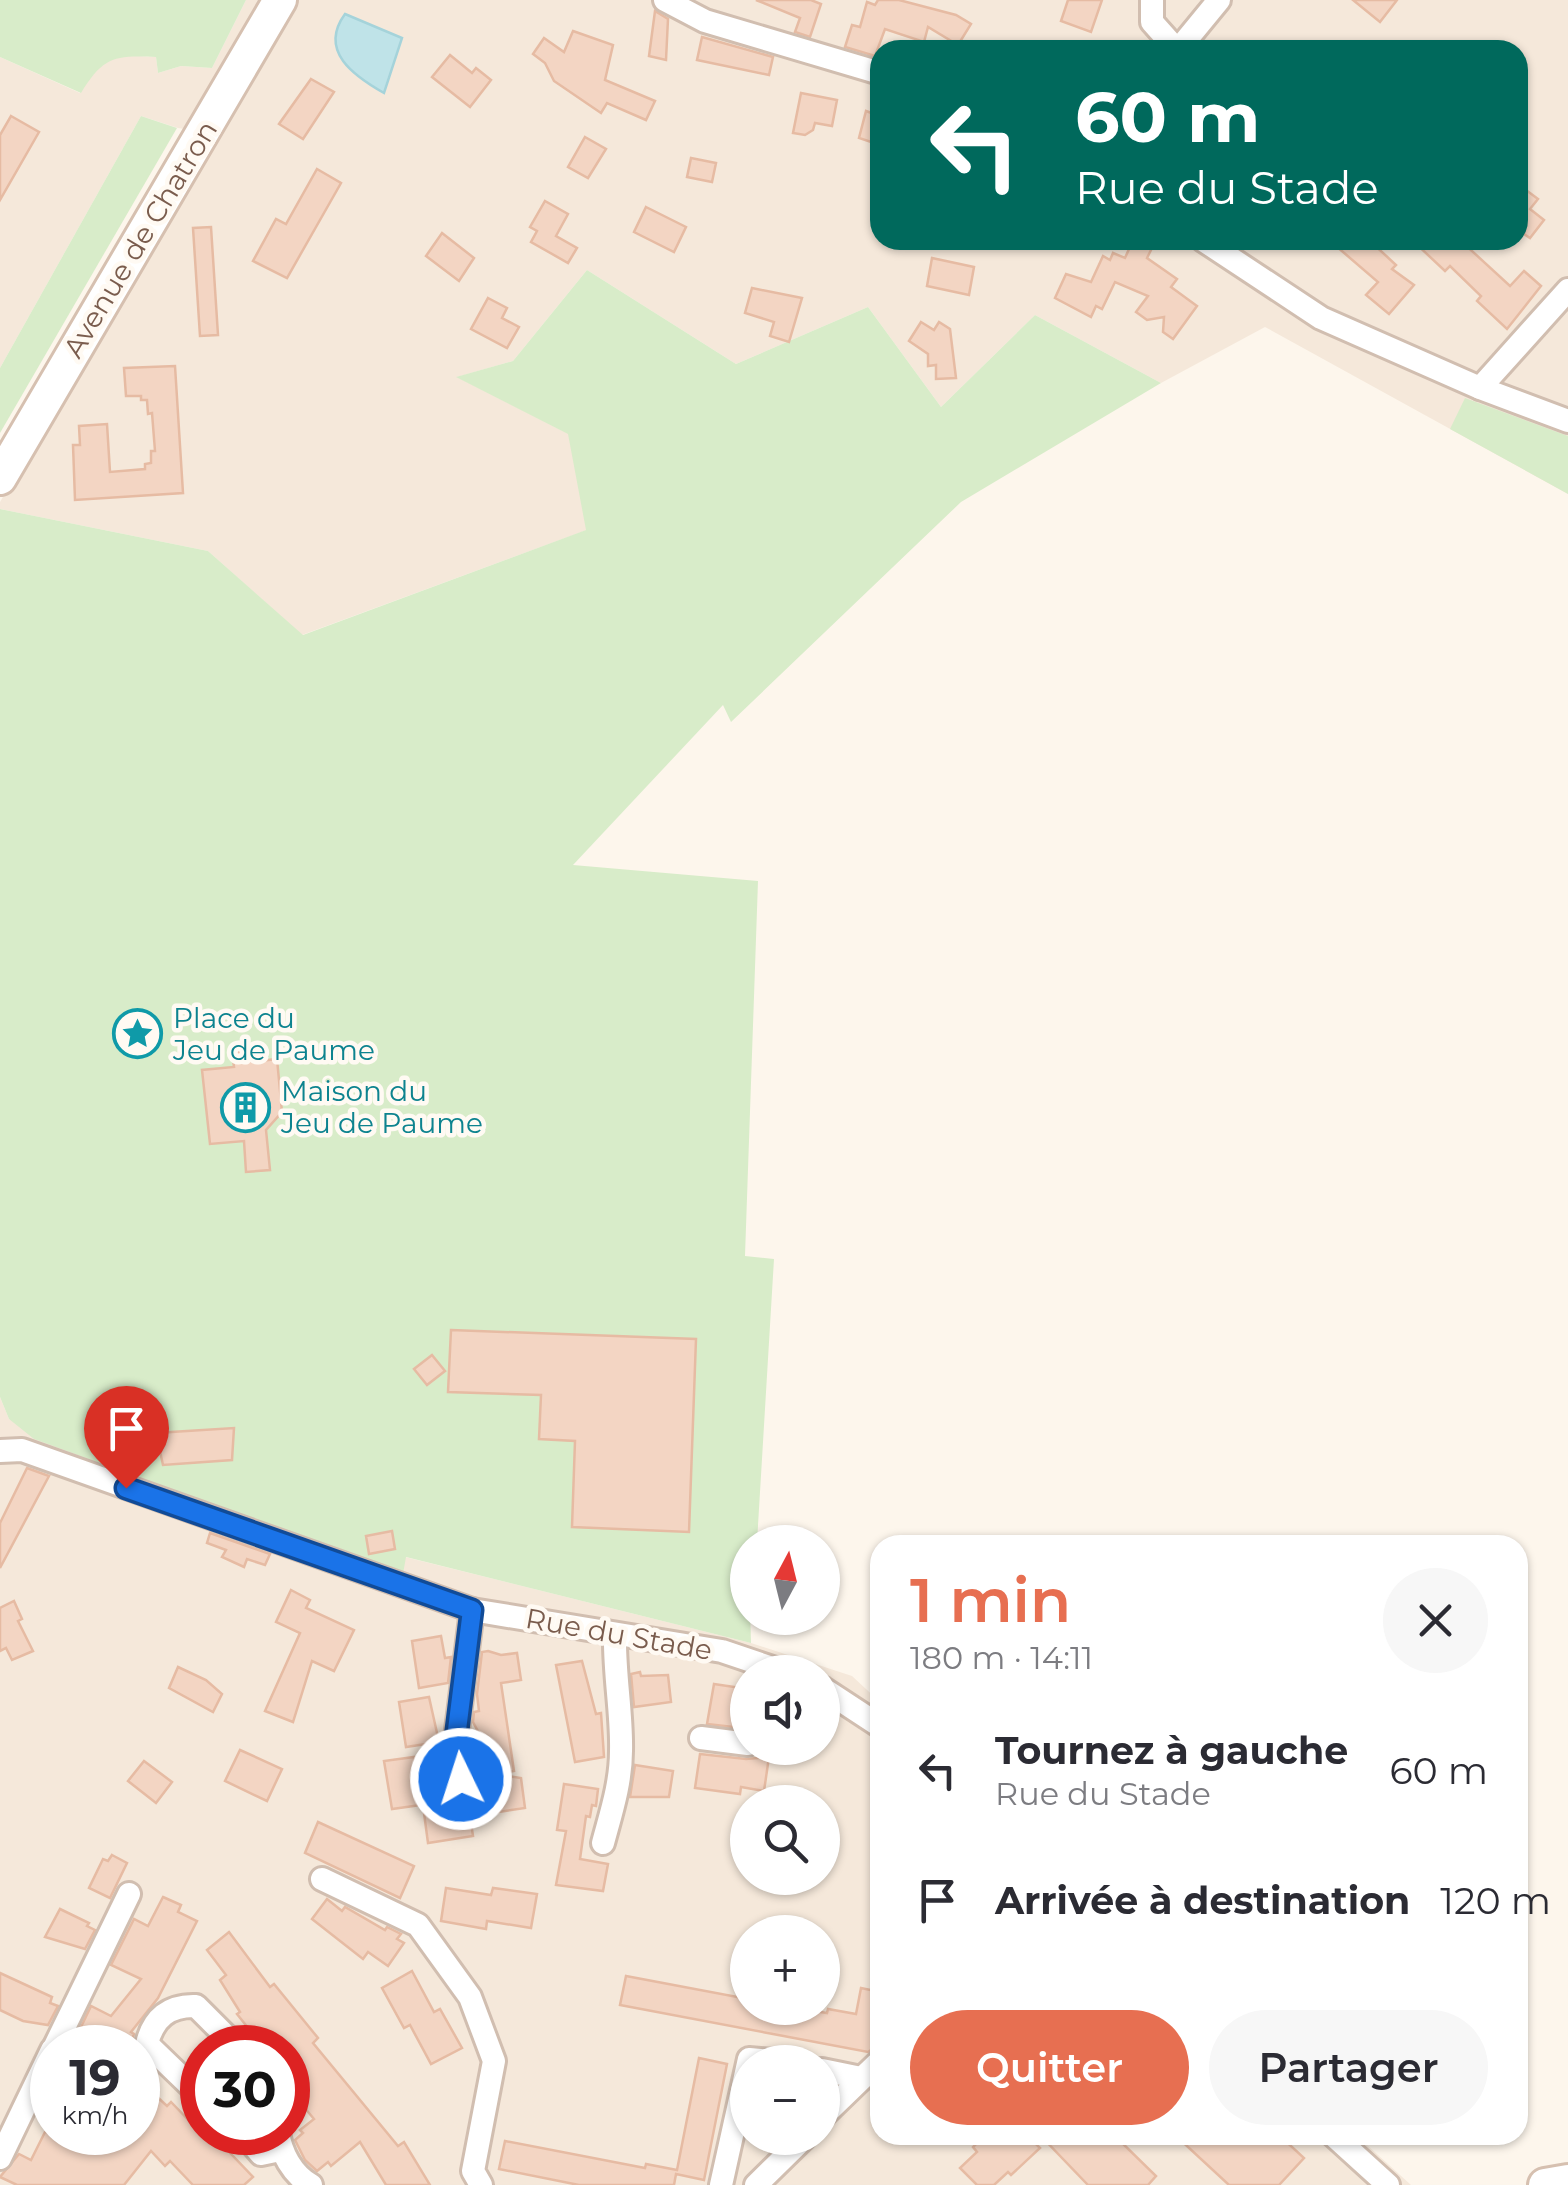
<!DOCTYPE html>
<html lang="fr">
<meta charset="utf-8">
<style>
body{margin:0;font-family:Montserrat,sans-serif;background:#f7f7f7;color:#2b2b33;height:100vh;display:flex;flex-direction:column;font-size:38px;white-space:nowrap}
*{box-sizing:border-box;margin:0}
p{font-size:32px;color:#7c7c81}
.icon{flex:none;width:55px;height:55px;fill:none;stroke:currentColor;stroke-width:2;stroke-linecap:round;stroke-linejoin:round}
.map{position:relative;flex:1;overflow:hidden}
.side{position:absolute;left:870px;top:1535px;width:658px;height:610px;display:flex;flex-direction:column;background:#fff;border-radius:30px;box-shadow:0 2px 8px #0004}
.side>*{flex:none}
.hud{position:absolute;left:870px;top:40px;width:658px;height:210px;border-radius:30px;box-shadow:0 2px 8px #0004;background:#00695c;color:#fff;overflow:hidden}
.needle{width:65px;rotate:7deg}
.fabs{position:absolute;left:730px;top:1525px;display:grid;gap:20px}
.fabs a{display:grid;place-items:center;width:110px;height:110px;border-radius:50%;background:#fff;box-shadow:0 2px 8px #0004;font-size:50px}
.speed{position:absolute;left:30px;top:2025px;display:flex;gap:20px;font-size:50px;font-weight:700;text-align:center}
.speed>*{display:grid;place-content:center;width:130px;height:130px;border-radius:50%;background:#fff;box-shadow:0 2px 8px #0004;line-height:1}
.speed small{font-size:25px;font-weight:400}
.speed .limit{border:15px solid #d22;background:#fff;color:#111}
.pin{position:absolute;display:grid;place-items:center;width:85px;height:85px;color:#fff;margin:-102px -42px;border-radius:50% 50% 50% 0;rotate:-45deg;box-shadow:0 0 10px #0007}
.pin .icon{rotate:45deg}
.me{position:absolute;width:110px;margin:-55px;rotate:356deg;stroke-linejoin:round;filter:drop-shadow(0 0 8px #0008)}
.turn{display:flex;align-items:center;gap:35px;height:210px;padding:0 40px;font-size:45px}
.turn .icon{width:130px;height:130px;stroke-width:2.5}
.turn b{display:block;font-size:70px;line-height:85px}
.round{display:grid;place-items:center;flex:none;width:105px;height:105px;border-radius:52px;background:#f7f7f7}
.head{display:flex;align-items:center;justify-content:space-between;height:170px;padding:0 40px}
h1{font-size:60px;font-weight:600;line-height:75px;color:#e76f51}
.action{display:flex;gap:20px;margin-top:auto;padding:20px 40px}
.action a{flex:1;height:115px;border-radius:60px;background:#e76f51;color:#fff;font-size:40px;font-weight:600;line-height:115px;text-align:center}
.action a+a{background:#f7f7f7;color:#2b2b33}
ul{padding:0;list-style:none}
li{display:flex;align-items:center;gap:30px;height:130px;padding:0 40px}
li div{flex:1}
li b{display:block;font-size:38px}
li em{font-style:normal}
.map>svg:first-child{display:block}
</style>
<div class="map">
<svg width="1568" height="2185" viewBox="0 0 1568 2185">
<rect width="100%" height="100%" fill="#fdf6ec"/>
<!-- residential -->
<g fill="#f5e8da" fill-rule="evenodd">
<path d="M246,0H1568V494L1265,327L1161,383L1035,315L941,407L868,307L736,364L587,270L513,361L457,377L569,434L587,530L302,635L208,551L0,509V502L215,134L178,128L141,116L0,368V57L80,93L97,67L121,55L156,57L158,73L181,66L212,68ZM880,50H1518V240H880Z"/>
<path d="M0,1397L9,1419L403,1573L405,1557L751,1643L852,1676L880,1702V2135H1356L1411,2185H0ZM748,1672H822V1748H748ZM748,1802H822V1878H748ZM748,1932H822V2008H748ZM52,2048H138V2132H52ZM202,2048H288V2132H202ZM748,2062H822V2138H748Z"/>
</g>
<!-- green -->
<g fill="#d8ecc9">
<path d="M0,0H246L212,68L181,66L158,73L156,57C114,55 103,57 81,93L0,57Z"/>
<path d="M141,116L177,128L0,433V368Z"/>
<path d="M587,270L736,364L868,307L941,407L1035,315L1161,383L961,502L731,722L723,705L573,865L758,881L745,1256L774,1259L757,1542H748L751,1643L406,1557L403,1574L34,1439L9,1419L0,1397V509L208,551L303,635L586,530L568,434L456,377L513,361Z"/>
<path d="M1465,398L1568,436V494L1450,429Z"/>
</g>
<!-- water -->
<path fill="#bfe3e8" stroke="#a5d3da" stroke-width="2.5" d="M345,14L402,38L384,93C354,76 318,51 345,14Z"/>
<!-- building -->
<g fill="#f3d5c3" stroke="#e6bba3" stroke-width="2.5">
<path d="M756,0H811L821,4L810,37L795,32L800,18Z"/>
<path d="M878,0H899L956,15L971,24L958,45L928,27L924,42L885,29L875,56L845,47L852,25L860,27L867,2L875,5Z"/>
<path d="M1068,0H1102L1091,32L1061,21Z"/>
<path d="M1353,0H1397L1380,22Z"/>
<path d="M655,11L668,19L666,60L649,56Z"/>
<path d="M573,31L613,45L605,80L655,101L646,120L607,103L601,113L554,81L545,63L533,54L544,38L564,52Z"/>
<path d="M702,37L773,57L769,75L697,60Z"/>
<path d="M450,55L472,73L476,68L491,80L470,107L432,77Z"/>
<path d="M311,79L334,92L303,139L279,124Z"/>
<path d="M801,93L837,100L832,126L815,123L813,130L805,135L793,133Z"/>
<path d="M866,111L880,116V145L859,138Z"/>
<path d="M11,116L39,132L0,200V135Z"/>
<path d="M585,137L606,149L588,178L568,167Z"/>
<path d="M691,158L716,163L712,182L687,177Z"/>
<path d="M317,169L341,183L287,278L253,261L276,219L286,224Z"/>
<path d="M1518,184L1538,199L1530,209L1544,220L1530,238L1518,230Z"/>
<path d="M545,201L568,214L556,236L577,248L568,263L531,242L537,231L530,227Z"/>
<path d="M646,207L686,227L674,252L634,232Z"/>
<path d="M211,227L218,335L200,336L193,228Z"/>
<path d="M442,233L474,258L459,281L426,256Z"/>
<path d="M1133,240L1154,244L1147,258L1177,279L1171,287L1197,306L1173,339L1163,332L1164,317L1147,320L1136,312L1148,296L1115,282L1102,309L1096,306L1091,317L1055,298L1066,274L1091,282L1103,256L1110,260L1113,253L1125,258Z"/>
<path d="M1329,240H1369L1396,265L1392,269L1414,285L1389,314L1366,295L1378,282Z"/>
<path d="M1412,240H1460L1510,286L1524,271L1541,286L1507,329L1477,301L1481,296L1450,266L1445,271Z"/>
<path d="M932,258L974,267L969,295L927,286Z"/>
<path d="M752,288L802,298L789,342L770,336L774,322L745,313Z"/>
<path d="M488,298L507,308L502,318L519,327L507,348L471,329Z"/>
<path d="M921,322L934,330L939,322L950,329L956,378L936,379V365L928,366V354L909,341Z"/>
<path d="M175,366L183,493L75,500L73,445H80L79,426L107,424L110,472L145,469V464L151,463V451H155L152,413L148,414L147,400H141V396H126L124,368Z"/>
<path d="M259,1050V1061L277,1059L282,1112L266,1130L270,1170L246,1172L244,1141L210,1144L202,1070L234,1067L232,1052Z"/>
<path d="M451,1330L696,1339L689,1532L572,1527L575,1441L539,1439L541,1395L448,1392Z"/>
<path d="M432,1355L445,1371L427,1385L414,1369Z"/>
<path d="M234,1428L232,1460L163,1465L156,1433Z"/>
<path d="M27,1468L49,1476L0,1568V1523Z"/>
<path d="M392,1531L395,1549L369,1554L366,1536Z"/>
<path d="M210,1533L270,1554L265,1565L247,1559L244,1567L222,1557L226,1550L207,1543Z"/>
<path d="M291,1590L310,1600L306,1608L354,1630L334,1671L312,1661L293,1722L265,1711L300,1633L276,1622Z"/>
<path d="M14,1601L22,1619L18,1621L33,1651L12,1660L6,1648L0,1651V1608Z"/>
<path d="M441,1636L445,1658L451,1657L448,1683L419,1688L412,1641Z"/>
<path d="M488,1651L501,1655L517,1653L521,1680L501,1683L514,1771L496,1774L521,1778L525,1808L479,1815L477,1786L488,1784L482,1739L473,1722L474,1712L479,1711L477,1694L482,1652Z"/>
<path d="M582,1661L596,1714L601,1713L604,1757L575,1762L556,1665Z"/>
<path d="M178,1667L206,1680L222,1694L213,1712L169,1688Z"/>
<path d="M640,1672L641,1676L668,1675L671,1702L634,1707L631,1674Z"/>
<path d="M714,1684L748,1689L742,1728L707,1724Z"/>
<path d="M429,1697L439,1742L406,1747L399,1702Z"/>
<path d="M240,1750L282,1769L267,1801L225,1781Z"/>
<path d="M700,1754L746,1759L769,1757L764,1791L741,1787L740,1794L695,1788Z"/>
<path d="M414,1757L421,1805L392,1809L384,1761Z"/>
<path d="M144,1761L172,1782L156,1803L128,1781Z"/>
<path d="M635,1765L673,1771L669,1797H630Z"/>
<path d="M564,1784L598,1789L596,1806L592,1805L590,1817L586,1816L580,1859L608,1864L603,1891L556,1885L566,1831L557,1830Z"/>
<path d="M468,1803L473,1836L428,1843L424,1813Z"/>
<path d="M318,1822L414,1866L400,1898L305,1853Z"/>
<path d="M112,1855L127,1863L110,1898L89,1888L103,1859L108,1861Z"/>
<path d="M446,1888L491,1895L493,1888L537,1894L531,1928L487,1921L486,1929L441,1921Z"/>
<path d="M163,1897L181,1905L178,1912L197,1921L158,1998L131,2032L134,2034L129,2048H71L91,2006L111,2016L141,1979L111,1965L134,1919L148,1926Z"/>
<path d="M327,1899L342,1911L345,1907L385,1930L387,1927L401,1934L397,1939L404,1943L388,1966L368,1952L363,1959L312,1919Z"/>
<path d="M60,1909L89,1923L87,1926L95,1930L85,1949L45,1937Z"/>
<path d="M229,1932L270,1987L274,1984L318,2038L313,2043L398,2146L404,2142L430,2185H386L360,2142L331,2166L328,2162L317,2171L305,2160L295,2140L303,2133L300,2130L314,2119L288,2088L294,2080L288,2072V2048H264L237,2014L240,2012L220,1980L226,1975L207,1950Z"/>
<path d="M412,1971L434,2012L440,2009L462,2048L431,2064L410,2025L404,2028L382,1988Z"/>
<path d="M0,1973L52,1997L50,2003L58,2006L48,2025L23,2021L0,2010Z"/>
<path d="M626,1976L748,1999V2008H795L827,2013L828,2009L856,2014L861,1988L880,1992L877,2046L868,2052L620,2005Z"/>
<path d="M699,2058L727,2064L704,2180L676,2174L674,2185H579L499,2169L505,2141L645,2168L646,2164L677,2170Z"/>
<path d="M138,2079L167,2106L171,2102L200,2132H210L253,2177L244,2185H193L170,2161L165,2166L151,2151L124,2185H17L0,2177L19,2154L31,2160L45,2132H138Z"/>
<path d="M985,2135H1027L1040,2148L1011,2175L1008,2172L994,2185H977L960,2168L977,2152L973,2147Z"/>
<path d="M1040,2135H1114L1156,2176L1148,2185H1088Z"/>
<path d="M1175,2135H1279L1304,2158L1279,2185H1229Z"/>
</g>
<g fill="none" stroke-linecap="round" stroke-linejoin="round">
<defs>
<g id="street">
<path d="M665,0L705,21L880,73"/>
<path d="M1152,0V22L1177,50"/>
<path d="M1178,50L1219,0"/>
<path d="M1203,240L1321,318L1480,388L1568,421"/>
<path d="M1480,388L1568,290"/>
<path d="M0,1451L22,1450L472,1610L722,1651L784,1672"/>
<path d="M822,1688L880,1726"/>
<path d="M701,1738L748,1744"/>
<path d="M443,1792L462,1788L456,1738L472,1610"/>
<path d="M603,1843C611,1813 621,1783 621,1751C622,1712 614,1674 615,1634"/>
<path d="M322,1879L418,1925L470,1997L494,2061L473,2171L481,2185"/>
<path d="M54,2048L129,1894"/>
<path d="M822,2070L861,2078"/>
<path d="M202,2097L147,2044C153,2018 169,2005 196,2006L226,2036L230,2048"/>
<path d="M822,2117L880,2061"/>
<path d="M242,2132L261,2154L280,2150"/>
<path d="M278,2132C281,2153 292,2174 311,2185"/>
<path d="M1333,2135L1388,2185"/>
<path d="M0,2158L52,2050"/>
<path d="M721,2185L749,2059L784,2062"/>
<path d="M756,2185L804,2138"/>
</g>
<g id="secondary">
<path d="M0,478L280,0"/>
<path d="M1545,2185L1568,2181"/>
</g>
</defs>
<!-- street casing -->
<use href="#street" stroke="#d1beb0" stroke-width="28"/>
<!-- secondary casing -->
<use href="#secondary" stroke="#d6c0b0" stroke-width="38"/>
<!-- street -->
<use href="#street" stroke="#fff" stroke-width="22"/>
<!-- secondary -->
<use href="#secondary" stroke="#fff" stroke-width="32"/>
</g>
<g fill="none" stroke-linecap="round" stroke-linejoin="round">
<defs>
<path id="route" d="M126,1488L472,1610L456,1738L461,1779"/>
</defs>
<!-- route casing -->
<use href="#route" stroke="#114b97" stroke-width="25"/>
<!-- route -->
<use href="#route" stroke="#1a73e8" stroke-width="18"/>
</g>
<!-- icons -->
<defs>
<symbol id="sight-ring" viewBox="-11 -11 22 22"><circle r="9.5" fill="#fffaf3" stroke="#0f9aa8" stroke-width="1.5"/><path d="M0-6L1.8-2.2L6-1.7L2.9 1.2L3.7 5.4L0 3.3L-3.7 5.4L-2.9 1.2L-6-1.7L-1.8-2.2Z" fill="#0f9aa8"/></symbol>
<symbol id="building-ring" viewBox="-11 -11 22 22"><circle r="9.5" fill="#fffaf3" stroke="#0f9aa8" stroke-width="1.5"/><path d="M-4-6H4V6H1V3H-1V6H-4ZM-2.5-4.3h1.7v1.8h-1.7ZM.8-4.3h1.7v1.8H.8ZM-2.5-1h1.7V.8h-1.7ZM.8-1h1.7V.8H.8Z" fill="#0f9aa8"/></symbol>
</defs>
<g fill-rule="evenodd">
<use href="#sight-ring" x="110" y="1006" width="55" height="55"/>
<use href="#building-ring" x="218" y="1080" width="55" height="55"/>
</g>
<g text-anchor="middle" stroke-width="9" stroke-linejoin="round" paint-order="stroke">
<!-- street labels -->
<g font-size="28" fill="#7a5c4d" stroke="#fffaf3">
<text transform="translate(140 239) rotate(-59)" y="10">Avenue de Chatron</text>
<text transform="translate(619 1634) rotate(10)" y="10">Rue du Stade</text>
</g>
<!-- culture labels -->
<g font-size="28" fill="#0d838f" stroke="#fffaf3" text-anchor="start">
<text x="173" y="1028">Place du<tspan x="173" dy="32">Jeu de Paume</tspan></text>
<text x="281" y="1101">Maison du<tspan x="281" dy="32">Jeu de Paume</tspan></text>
</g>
</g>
</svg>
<div class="fabs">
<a><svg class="needle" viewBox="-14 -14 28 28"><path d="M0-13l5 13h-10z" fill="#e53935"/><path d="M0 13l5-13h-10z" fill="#7c7c81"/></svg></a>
<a><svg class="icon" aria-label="sound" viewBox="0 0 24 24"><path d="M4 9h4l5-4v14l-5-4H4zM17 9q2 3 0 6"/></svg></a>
<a><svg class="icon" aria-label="search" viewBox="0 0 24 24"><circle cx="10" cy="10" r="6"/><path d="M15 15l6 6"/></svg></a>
<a>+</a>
<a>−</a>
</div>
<div class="speed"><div>19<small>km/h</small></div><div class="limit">30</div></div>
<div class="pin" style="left:126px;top:1488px;background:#d93025"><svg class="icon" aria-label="arrive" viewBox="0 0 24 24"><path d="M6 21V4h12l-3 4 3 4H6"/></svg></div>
<svg class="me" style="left:461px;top:1779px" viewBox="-20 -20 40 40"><circle r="17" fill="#1a73e8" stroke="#fff" stroke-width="3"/><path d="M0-11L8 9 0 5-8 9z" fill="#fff"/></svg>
<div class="hud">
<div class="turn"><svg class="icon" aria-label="left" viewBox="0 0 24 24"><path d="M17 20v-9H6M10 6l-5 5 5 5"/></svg><div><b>60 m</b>Rue du Stade</div></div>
</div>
<section class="side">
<div class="head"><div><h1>1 min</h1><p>180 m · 14:11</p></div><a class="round"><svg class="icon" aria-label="close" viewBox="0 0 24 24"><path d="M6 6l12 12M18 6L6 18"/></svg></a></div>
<ul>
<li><svg class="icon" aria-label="left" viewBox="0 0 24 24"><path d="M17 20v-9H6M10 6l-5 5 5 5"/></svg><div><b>Tournez à gauche</b><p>Rue du Stade</p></div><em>60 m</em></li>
<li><svg class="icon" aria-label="arrive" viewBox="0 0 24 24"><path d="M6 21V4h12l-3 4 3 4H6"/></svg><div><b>Arrivée à destination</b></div><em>120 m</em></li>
</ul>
<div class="action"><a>Quitter</a><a>Partager</a></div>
</section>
</div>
